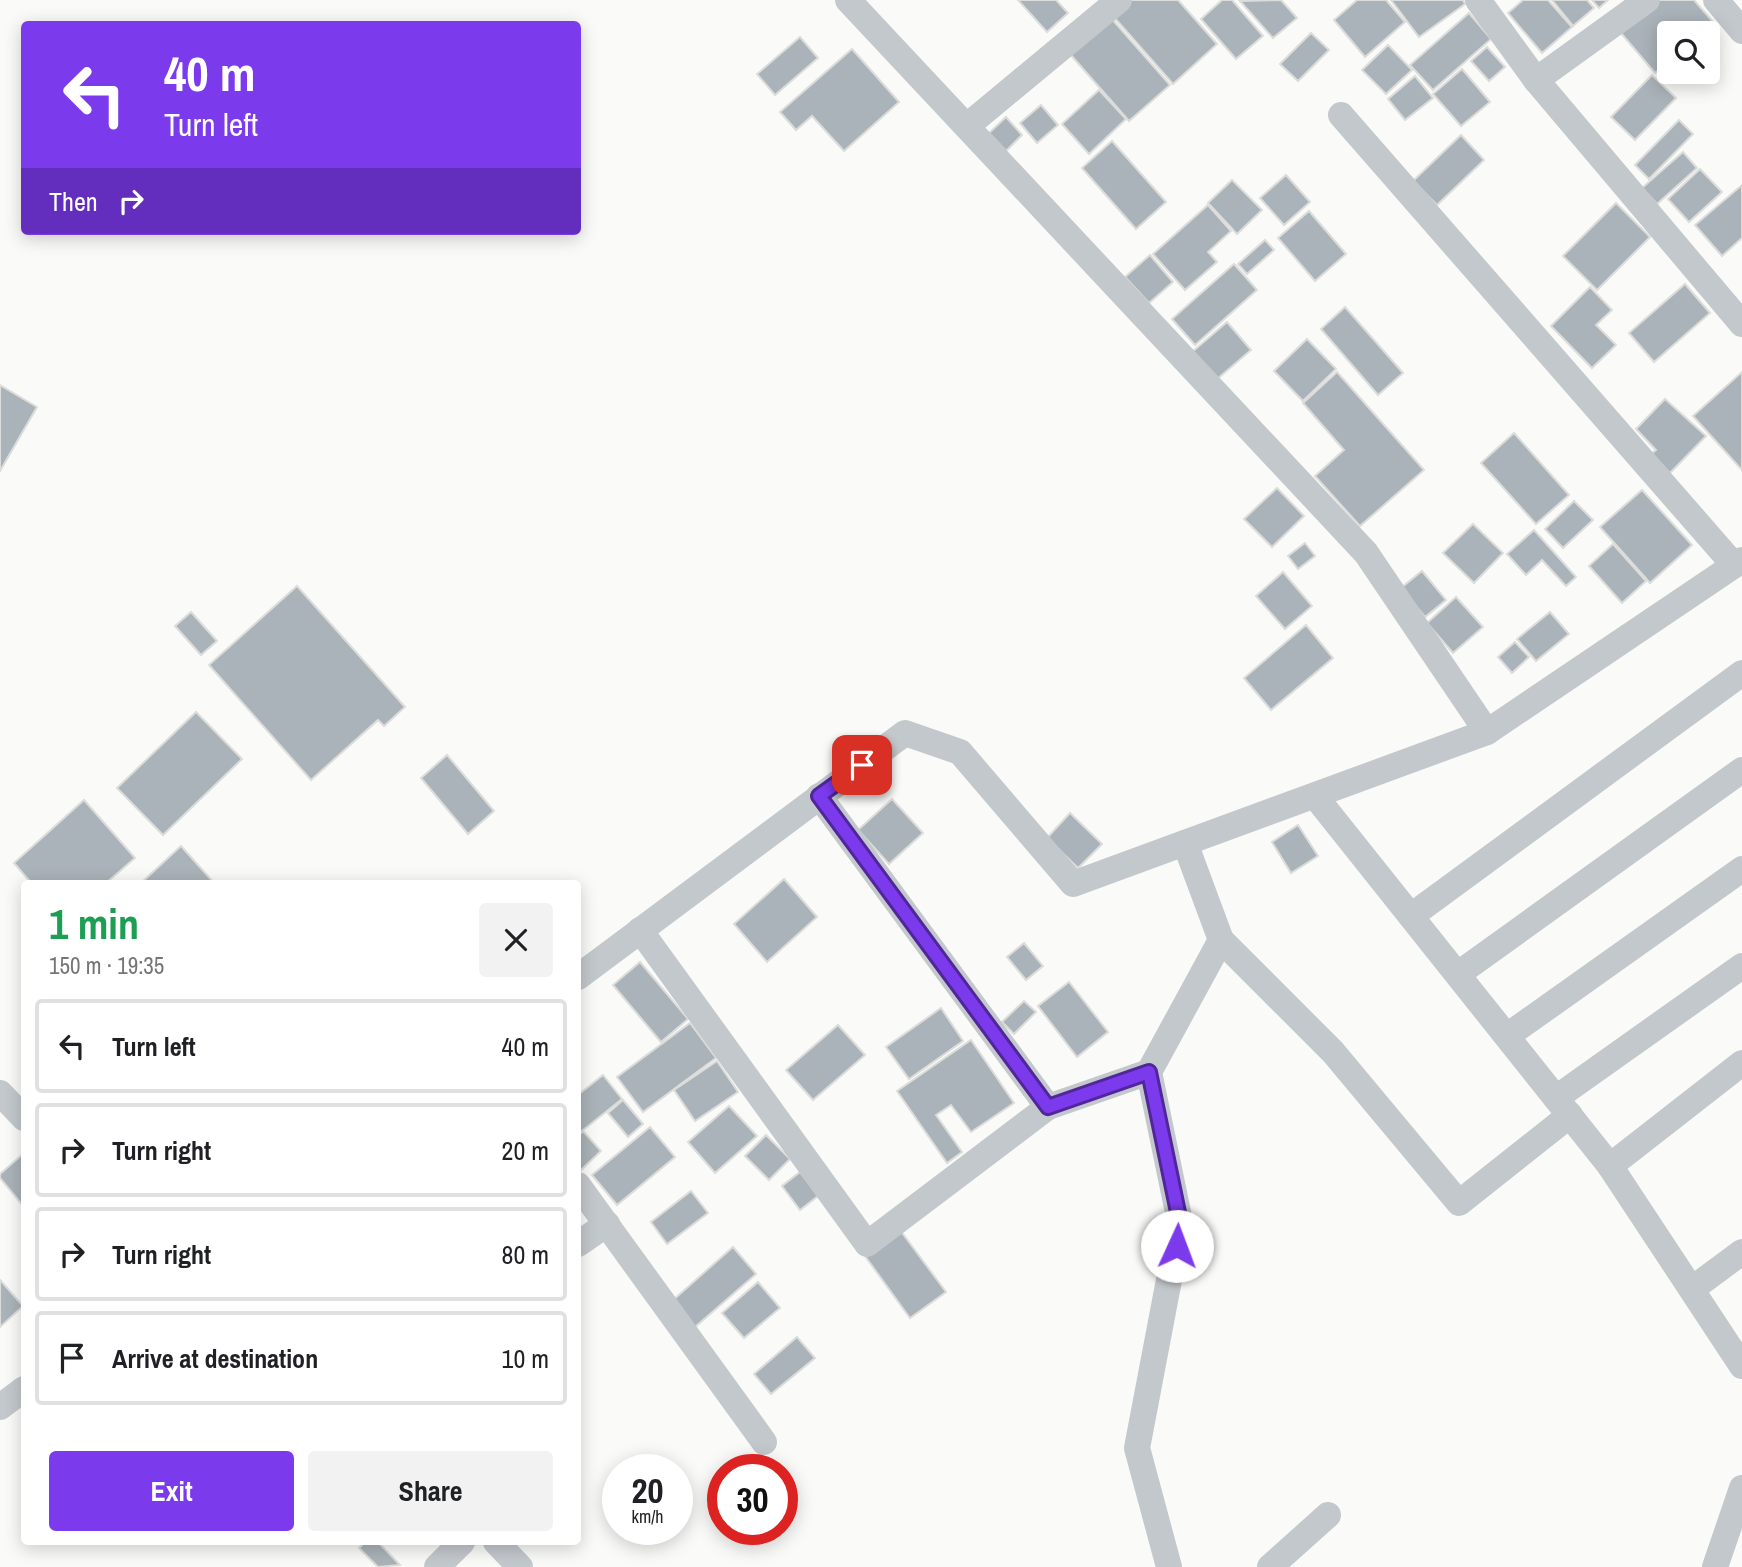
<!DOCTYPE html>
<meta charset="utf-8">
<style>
body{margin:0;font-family:"Archivo Narrow",sans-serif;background:#f2f2f2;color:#202124;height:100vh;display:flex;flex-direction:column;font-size:26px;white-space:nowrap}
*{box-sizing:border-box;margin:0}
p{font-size:23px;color:#757577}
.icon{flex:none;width:38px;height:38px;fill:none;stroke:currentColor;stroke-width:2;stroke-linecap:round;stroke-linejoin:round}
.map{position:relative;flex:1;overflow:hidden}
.drawer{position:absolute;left:21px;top:880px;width:560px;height:665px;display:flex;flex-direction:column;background:#fff;border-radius:7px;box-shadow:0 4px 18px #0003}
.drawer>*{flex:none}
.banner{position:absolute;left:21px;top:21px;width:560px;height:214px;border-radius:7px;box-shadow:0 4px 18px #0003;background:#7c3aed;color:#fff;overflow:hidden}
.fabs{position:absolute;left:1657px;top:21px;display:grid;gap:14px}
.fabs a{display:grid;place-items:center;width:63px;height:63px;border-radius:7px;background:#fff;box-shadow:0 4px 18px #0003;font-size:35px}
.speed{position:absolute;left:602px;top:1454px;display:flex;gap:14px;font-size:35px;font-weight:700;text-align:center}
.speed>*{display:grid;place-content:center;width:91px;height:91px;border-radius:50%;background:#fff;box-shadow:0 4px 18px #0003;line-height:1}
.speed small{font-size:18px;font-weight:400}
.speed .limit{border:10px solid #d22;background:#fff;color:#111}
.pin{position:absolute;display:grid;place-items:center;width:60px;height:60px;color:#fff;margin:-30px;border-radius:14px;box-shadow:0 4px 10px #0006}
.me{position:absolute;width:77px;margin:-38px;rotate:2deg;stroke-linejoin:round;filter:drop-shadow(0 0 5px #0008)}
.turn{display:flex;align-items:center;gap:24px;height:147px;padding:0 28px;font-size:32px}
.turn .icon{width:91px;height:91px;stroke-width:2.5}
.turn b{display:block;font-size:49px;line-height:60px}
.then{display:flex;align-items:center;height:66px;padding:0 28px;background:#0003;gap:14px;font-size:26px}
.round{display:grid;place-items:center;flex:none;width:74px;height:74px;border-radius:7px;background:#f2f2f2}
.headline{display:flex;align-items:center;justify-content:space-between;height:119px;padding:0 28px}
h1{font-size:42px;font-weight:700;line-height:52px;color:#1e9e55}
.action{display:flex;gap:14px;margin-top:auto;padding:14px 28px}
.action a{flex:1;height:80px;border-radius:7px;background:#7c3aed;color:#fff;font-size:28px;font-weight:700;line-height:80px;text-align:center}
.action a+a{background:#f2f2f2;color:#202124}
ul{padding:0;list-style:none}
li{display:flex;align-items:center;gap:21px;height:94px;margin:0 14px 10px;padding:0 14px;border:4px solid #e0e0e0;border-radius:7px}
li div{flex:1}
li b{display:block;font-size:26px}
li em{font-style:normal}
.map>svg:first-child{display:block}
</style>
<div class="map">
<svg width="1742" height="1567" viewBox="0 0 1742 1567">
<rect width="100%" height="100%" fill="#fafaf8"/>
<!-- building -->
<g fill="#aab3b9" stroke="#dcdcda" stroke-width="2">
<path d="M1018,0H1056L1068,13L1047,32Z"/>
<path d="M1132,0H1178L1217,44L1173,84L1113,16Z"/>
<path d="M1222,0H1232L1263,36L1236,59L1201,19Z"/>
<path d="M1281,0L1297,18L1273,38L1240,1Z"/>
<path d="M1357,0H1386L1405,22L1365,57L1334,20Z"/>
<path d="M1391,0H1463L1465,4L1419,37Z"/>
<path d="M1523,0H1548L1572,27L1542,53L1508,13Z"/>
<path d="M1552,0H1587L1594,8L1573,26Z"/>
<path d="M1592,0H1608L1599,8Z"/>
<path d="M1659,0H1694L1714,23L1702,33H1670V61L1655,73L1621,33Z"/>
<path d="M1469,13L1491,39L1433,90L1410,65Z"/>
<path d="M1111,18L1170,85L1129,121L1070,54Z"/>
<path d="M1311,33L1329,50L1298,81L1280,64Z"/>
<path d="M800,37L818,58L775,95L757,74Z"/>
<path d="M1388,45L1412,70L1386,94L1362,70Z"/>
<path d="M1487,47L1505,67L1489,81L1471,61Z"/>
<path d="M852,49L899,102L844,151L812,116L796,130L780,112Z"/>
<path d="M1462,69L1490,102L1461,126L1433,94Z"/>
<path d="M1652,75L1676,98L1635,140L1611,117Z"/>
<path d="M1415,76L1433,98L1405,120L1388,99Z"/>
<path d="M1099,90L1126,119L1089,154L1062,124Z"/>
<path d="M1041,105L1058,125L1037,143L1020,123Z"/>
<path d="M1006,117L1022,135L1006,151L989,133Z"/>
<path d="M1679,120L1693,134L1649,179L1635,165Z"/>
<path d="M1461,135L1484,160L1437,205L1413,181Z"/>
<path d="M1112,141L1166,202L1136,229L1082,168Z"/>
<path d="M1683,152L1697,168L1657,204L1642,188Z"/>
<path d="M1700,169L1722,192L1689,222L1668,199Z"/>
<path d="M1286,175L1310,202L1284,225L1260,198Z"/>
<path d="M1232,180L1262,210L1237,234L1208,203Z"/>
<path d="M1742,185V238L1722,256L1695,225Z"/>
<path d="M1616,203L1650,237L1597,290L1563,256Z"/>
<path d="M1208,205L1231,231L1208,252L1217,262L1185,290L1153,254Z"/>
<path d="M1309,211L1346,254L1315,281L1278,238Z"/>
<path d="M1265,240L1274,250L1247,274L1238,264Z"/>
<path d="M1150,255L1173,282L1149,303L1125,277Z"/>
<path d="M1234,264L1257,290L1195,345L1172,319Z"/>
<path d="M1685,284L1710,313L1654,362L1629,333Z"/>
<path d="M1590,287L1612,310L1596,325L1616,345L1592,368L1551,326Z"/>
<path d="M1345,307L1403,373L1378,395L1321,329Z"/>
<path d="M1227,322L1251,350L1216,380L1192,352Z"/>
<path d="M1307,339L1336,369L1303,401L1274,371Z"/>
<path d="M1337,372L1424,470L1360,526L1315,476L1344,450L1303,403Z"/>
<path d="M1742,372V470L1693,416Z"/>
<path d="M0,385L37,407L0,471Z"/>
<path d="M1665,399L1706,436L1670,473L1651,454L1656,450L1636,429Z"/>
<path d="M1514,433L1569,495L1536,524L1481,463Z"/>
<path d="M1277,488L1304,516L1272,547L1244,519Z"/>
<path d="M1642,490L1692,545L1650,583L1600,527Z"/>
<path d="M1574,501L1593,520L1563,548L1545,529Z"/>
<path d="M1473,524L1503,553L1474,583L1443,553Z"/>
<path d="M1534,530L1576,577L1566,586L1542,560L1526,575L1507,554Z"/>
<path d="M1305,543L1315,556L1298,569L1288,556Z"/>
<path d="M1613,544L1646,581L1622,603L1589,566Z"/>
<path d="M1422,571L1446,600L1425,617L1401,588Z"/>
<path d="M1283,572L1312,606L1285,629L1256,596Z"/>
<path d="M297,586L405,707L384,726L378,720L311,780L209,665Z"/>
<path d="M1456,597L1483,627L1453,653L1427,623Z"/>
<path d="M191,612L217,641L201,655L175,626Z"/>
<path d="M1550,612L1569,634L1536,661L1517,639Z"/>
<path d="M1306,625L1333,658L1271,710L1244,678Z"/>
<path d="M1515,642L1529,657L1512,673L1498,657Z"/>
<path d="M196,712L242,759L163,835L117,788Z"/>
<path d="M447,755L494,811L468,834L421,778Z"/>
<path d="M892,799L923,833L889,864L858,830Z"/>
<path d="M84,800L135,858L105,884H32L14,863Z"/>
<path d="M1070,813L1102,844L1078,868L1047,838Z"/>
<path d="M1298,825L1318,856L1291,873L1272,842Z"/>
<path d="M181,846L215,884H140Z"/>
<path d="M784,879L817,917L767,962L734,924Z"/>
<path d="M1024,943L1043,966L1026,980L1007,957Z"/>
<path d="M640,962L688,1019L661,1042L613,985Z"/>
<path d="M1069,982L1108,1032L1077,1057L1038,1006Z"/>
<path d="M1024,1001L1036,1012L1014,1034L1002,1022Z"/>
<path d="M941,1008L963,1041L909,1079L886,1047Z"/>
<path d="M690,1023L716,1058L643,1112L617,1077Z"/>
<path d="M838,1025L865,1055L813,1100L786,1070Z"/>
<path d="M971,1040L1014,1103L971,1132L951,1105L936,1115L962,1152L947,1163L897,1091Z"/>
<path d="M717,1061L738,1092L695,1121L674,1090Z"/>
<path d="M603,1075L622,1099L578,1134V1095Z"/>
<path d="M623,1100L643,1124L628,1137L608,1113Z"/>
<path d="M729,1106L757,1136L715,1173L688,1142Z"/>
<path d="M650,1127L675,1157L617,1205L592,1175Z"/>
<path d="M583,1131L601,1151L581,1170L578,1167V1136Z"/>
<path d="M766,1135L790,1159L769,1180L745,1156Z"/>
<path d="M24,1153V1207L0,1178V1174Z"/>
<path d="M800,1172L818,1196L800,1210L782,1186Z"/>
<path d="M691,1191L708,1213L667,1244L651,1222Z"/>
<path d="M900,1230L946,1292L910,1318L865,1256Z"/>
<path d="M733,1247L756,1274L695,1327L672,1301Z"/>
<path d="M0,1280L23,1306L0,1327Z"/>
<path d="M758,1282L780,1308L744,1338L722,1313Z"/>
<path d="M797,1337L815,1358L771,1394L754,1374Z"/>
<path d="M365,1542H378L400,1565L378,1567L359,1548Z"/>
</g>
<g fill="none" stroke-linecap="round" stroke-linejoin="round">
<!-- minor -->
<g stroke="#c3c8cc" stroke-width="26">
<path d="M1478,0L1536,80L1647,0"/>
<path d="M1716,0L1742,31"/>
<path d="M1536,80L1742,324"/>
<path d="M1341,115L1734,565"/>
<path d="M967,126L1119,0"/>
<path d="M1487,732L1742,560"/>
<path d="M1315,796L1610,1166L1742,1063"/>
<path d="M1185,843L1221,940L1333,1052L1459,1203L1570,1115"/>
<path d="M1411,916L1742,673"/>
<path d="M640,930L867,1244L1048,1107L819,796"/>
<path d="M1458,974L1742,770"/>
<path d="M578,977L905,733L960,752L1073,884L1487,732L1366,553L848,0"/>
<path d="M1507,1036L1742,869"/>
<path d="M0,1093L24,1118"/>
<path d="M1556,1098L1742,966"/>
<path d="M1048,1107L1149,1072"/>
<path d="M1610,1166L1742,1366"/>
<path d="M578,1185L764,1442"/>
<path d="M578,1244L607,1224"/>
<path d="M1692,1289L1742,1252"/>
<path d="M0,1407L24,1389"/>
<path d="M496,1542L520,1567"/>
<path d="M437,1567L462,1542"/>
<path d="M1169,1567L1137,1448L1180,1222L1149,1072L1221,940"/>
<path d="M1270,1567L1328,1515"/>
<path d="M1715,1567L1742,1488"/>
</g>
</g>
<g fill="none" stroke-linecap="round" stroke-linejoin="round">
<defs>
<path id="route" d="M862,765L819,796L1048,1107L1149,1072L1180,1222L1177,1246"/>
</defs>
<!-- route casing -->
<use href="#route" stroke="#51269a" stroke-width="18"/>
<!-- route -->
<use href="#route" stroke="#7c3aed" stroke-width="12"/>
</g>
</svg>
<div class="fabs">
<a><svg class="icon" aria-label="search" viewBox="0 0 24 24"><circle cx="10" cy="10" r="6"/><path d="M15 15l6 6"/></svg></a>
</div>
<div class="speed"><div>20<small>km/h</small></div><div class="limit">30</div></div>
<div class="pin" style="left:862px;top:765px;background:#d93025"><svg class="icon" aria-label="arrive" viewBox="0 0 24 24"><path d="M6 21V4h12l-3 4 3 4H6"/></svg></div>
<svg class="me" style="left:1177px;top:1246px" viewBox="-20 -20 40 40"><circle r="19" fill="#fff"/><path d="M0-13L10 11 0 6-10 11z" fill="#7c3aed"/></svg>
<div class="banner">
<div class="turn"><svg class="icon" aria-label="left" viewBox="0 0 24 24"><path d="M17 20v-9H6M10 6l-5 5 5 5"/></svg><div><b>40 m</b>Turn left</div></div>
<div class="then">Then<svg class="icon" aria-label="right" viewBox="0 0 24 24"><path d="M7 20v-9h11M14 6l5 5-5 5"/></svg></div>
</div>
<section class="drawer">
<div class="headline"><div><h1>1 min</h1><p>150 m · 19:35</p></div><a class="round"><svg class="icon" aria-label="close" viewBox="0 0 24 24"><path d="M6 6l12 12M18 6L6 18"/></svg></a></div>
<ul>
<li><svg class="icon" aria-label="left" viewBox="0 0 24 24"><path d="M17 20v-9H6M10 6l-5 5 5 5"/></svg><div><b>Turn left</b></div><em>40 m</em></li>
<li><svg class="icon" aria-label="right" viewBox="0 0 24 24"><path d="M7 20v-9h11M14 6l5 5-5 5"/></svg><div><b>Turn right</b></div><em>20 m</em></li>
<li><svg class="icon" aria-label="right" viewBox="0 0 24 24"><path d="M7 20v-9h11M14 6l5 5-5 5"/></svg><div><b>Turn right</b></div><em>80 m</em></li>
<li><svg class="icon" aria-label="arrive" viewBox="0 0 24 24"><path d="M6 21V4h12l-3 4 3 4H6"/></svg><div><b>Arrive at destination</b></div><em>10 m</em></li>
</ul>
<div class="action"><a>Exit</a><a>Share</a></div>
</section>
</div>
